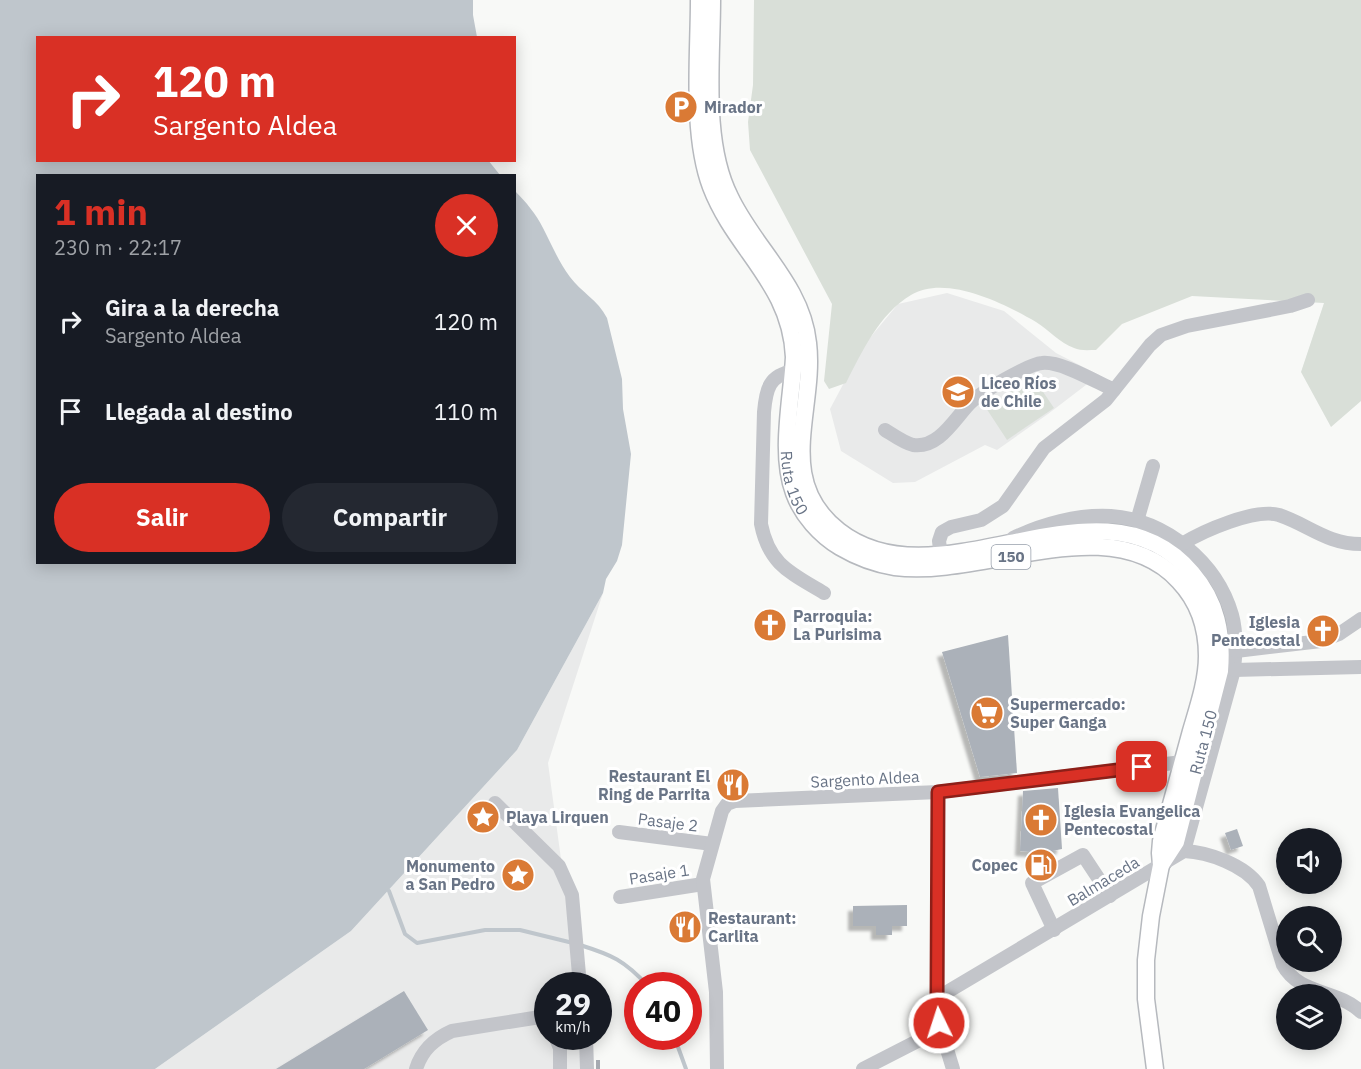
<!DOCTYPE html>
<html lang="es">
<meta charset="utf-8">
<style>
body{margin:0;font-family:"IBM Plex Sans",sans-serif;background:#242831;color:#f1f3f6;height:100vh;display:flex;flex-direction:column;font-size:22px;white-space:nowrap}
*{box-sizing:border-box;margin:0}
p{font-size:20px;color:#9ea1a6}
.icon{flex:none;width:33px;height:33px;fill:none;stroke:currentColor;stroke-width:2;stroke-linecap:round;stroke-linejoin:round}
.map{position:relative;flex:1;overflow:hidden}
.drawer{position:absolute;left:36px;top:174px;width:480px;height:390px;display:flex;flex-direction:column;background:#171b24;border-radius:0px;box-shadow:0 3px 15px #0003}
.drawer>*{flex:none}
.hud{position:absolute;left:36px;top:36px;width:480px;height:126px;border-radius:0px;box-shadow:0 3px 15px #0003;background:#d93025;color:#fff;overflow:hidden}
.tools{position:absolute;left:1276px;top:828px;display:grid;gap:12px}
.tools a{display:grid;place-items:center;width:66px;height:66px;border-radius:50%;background:#171b24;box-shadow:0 3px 15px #0003;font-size:30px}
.speed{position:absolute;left:534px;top:972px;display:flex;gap:12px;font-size:30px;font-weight:700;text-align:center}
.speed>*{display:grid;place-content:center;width:78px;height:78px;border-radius:50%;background:#171b24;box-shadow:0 3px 15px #0003;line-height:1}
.speed small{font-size:15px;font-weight:400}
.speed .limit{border:9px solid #d22;background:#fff;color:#111}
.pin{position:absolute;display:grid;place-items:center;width:51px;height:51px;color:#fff;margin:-26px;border-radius:12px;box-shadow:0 3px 9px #0006}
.me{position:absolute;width:66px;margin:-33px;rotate:356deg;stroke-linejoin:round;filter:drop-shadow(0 0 4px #0008)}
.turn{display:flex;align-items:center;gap:21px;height:126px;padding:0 18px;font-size:27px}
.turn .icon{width:78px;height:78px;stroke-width:2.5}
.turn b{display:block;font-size:42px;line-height:51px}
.round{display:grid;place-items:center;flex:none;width:63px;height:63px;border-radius:32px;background:#242831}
.overview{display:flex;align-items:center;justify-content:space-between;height:102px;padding:0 18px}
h1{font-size:36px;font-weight:800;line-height:45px;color:#d93025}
.primary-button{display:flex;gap:12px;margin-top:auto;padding:12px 18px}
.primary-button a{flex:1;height:69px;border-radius:36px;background:#d93025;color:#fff;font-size:24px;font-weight:800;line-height:69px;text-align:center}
.primary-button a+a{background:#242831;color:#f1f3f6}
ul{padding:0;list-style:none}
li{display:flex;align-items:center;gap:18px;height:90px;padding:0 18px}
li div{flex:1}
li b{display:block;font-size:22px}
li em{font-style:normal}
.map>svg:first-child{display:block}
</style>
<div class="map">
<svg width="1361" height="1069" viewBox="0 0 1361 1069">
<defs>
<filter id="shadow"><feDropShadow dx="-5" dy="5" stdDeviation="1.5" flood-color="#0004"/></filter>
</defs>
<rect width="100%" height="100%" fill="#f8f9f7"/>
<!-- built -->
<g fill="#e9eaea">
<path d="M947,293L1004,311L1056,353L1099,375L1048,414L997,450L985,445L915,482L893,483L841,451L830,409L864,345L898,304Z"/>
<path d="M603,593L548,763L578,985L548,986V1036L584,1037L588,1069H155L351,931L517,750Z"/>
</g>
<!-- green -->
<g fill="#d9dfd8">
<path d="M754,0H1361V401L1331,427L1301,372L1324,303L1192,296L1122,324L1096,350C1089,350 1080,351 1074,348C1060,343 1049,330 1036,322C1005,304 946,274 911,295C879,314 862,352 846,383L829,389L824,381L832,304L750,150L748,122L753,85Z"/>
<path d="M1033,377L1054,408L1007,440L986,408Z"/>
</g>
<!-- water -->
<path fill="#bfc6cc" d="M0,0H473V15L477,37L38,38V160H488L500,175L38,176V562H514L515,191C526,202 536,214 543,228C552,245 558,261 570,277C581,292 598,300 607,318L622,379L623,409L631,454L622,545L617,561L606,579L603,593L517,750L351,931L155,1069H0Z"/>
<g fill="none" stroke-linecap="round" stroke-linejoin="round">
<!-- stream -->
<g stroke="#bfc6cc" stroke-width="4">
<path d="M389,891L405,934L417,943L485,930H520L573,943"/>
<path d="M580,945C612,955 624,960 648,986"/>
<path d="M674,1036L686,1069"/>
</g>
</g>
<!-- building -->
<g fill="#abb1b9" filter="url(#shadow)">
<path d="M1008,635L1017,773L980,777L942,652Z"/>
<path d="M1058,788L1062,849L1042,853L1020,851L1023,791Z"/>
<path d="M1237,829L1243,846L1231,850L1225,833Z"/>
<path d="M907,905V926H892V935H876V926H853V906Z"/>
<path d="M404,991L428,1030L364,1069H276Z"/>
</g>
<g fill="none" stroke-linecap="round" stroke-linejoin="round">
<defs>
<g id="major">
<path id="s1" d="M699,0C699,57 691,134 711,187C735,250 791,284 794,357C792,398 779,453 794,493C802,515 820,535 840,547C857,557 875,564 895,567C983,579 1110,506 1179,581C1198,601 1207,628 1207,656C1207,681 1198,707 1191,731C1181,768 1171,804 1161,841L1160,853L1161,865L1151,916L1146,960V999L1155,1069"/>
<path d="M712,0C712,61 702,142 730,197C754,248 802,285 808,343C816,409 773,480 839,531C940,610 1101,465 1192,573C1217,602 1223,634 1220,671L1176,842L1161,865"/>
</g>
</defs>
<!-- major casing -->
<use href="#major" stroke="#b6b9be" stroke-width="19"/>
<!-- minor -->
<g stroke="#c3c5ca" stroke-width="14">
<path d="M794,371C769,375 766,389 764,412L761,524C769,565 791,573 824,593"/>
<path d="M885,430C893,435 904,443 913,445C939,449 955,418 970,403C980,393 1028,364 1042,363C1061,361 1096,382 1114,390"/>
<path d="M1137,521L1153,466"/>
<path d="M1013,538C1042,524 1078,514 1111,516C1166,520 1217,562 1232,615C1237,633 1236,652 1234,670L1184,851"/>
<path d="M1182,544C1203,531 1255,508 1279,515C1309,525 1327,544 1361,544"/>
<path d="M942,564L939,541L942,532L951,527L981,520L1003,506L1044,448L1106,400L1150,345L1161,335L1187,326L1290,306L1308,300"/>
<path d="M1236,651L1321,641L1339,634L1361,619"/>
<path d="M1234,670L1361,667"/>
<path d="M938,792L937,1007L939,1023L953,1069"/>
<path d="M495,803L559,866L572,895L580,986"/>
<path d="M619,832L712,844"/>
<path d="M620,897L703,884"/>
<path d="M1054,930L1032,883L1083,855L1110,896"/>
<path d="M937,998L1184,851C1208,852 1245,865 1259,886L1283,965C1299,995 1337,989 1361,1012"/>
<path d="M555,1036L560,1048V1069"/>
<path d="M586,1036L587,1069"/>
<path d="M416,1069C422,1050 434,1039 452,1031L540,1017L546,1019L548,1023"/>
<path d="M717,1069L716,992L703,879L722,811L727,804L735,801L938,792L1182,762"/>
<path d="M863,1069L941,1029"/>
</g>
<!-- major -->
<use href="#major" stroke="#fff" stroke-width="16"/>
<!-- rail -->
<path stroke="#a6aab1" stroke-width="4" stroke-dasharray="9 4.5" stroke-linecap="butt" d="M598,1069V1058"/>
</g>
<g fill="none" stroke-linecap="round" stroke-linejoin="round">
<defs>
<path id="route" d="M939,1023L937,998L938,792L1142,767"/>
</defs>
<!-- route casing -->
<use href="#route" stroke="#8d1f18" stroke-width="15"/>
<!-- route -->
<use href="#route" stroke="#d93025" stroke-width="10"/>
</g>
<!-- icons -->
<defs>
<symbol id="parking-disc" viewBox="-11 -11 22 22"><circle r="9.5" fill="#da7a35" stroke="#fff"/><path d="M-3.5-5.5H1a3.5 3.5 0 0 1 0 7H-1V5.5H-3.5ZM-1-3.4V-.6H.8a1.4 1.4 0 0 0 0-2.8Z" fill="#fff"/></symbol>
<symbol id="school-disc" viewBox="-11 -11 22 22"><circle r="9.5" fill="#da7a35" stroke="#fff"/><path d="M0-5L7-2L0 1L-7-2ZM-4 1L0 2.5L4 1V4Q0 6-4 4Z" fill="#fff"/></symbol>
<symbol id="church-disc" viewBox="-11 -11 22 22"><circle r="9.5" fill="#da7a35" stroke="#fff"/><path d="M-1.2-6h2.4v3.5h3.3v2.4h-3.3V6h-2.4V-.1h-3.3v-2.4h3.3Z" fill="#fff"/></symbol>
<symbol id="supermarket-disc" viewBox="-11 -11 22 22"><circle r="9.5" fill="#da7a35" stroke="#fff"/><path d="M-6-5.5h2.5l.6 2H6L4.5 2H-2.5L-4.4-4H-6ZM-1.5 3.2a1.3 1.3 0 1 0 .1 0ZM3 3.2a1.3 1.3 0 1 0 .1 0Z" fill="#fff"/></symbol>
<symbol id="restaurant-disc" viewBox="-11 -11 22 22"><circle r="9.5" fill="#da7a35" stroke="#fff"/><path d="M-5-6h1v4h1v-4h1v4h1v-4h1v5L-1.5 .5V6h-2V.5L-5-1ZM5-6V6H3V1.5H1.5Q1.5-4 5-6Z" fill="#fff"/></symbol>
<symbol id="sight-disc" viewBox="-11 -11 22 22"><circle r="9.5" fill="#da7a35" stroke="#fff"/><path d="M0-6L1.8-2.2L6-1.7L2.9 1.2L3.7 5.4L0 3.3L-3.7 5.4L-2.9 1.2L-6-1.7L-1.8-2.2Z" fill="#fff"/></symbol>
<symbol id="fuel-disc" viewBox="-11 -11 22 22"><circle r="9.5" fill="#da7a35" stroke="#fff"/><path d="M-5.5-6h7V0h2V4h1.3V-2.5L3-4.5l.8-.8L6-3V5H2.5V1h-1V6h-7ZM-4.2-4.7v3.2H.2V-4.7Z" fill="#fff"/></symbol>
</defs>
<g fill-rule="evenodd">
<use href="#parking-disc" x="662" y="88" width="38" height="38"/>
<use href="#school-disc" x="939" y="373" width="38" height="38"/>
<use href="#church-disc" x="751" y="606" width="38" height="38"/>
<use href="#church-disc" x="1304" y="612" width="38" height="38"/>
<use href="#supermarket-disc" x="968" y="694" width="38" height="38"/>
<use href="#restaurant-disc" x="714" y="766" width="38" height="38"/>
<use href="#sight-disc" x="464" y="798" width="38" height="38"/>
<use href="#church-disc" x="1022" y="801" width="38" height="38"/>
<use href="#fuel-disc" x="1022" y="846" width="38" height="38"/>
<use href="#sight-disc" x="499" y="856" width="38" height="38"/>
<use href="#restaurant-disc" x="666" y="908" width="38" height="38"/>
</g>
<g text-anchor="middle" stroke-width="6" stroke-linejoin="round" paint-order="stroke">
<!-- shield labels -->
<rect fill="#fff" stroke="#969eaa" stroke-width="1.5" x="991.5" y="545" width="39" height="24" rx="4.5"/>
<g font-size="15" font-weight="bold" fill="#697486">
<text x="1011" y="562">150</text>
</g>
<!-- poi labels -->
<g font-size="16" font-weight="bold" fill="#697486" stroke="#fff" text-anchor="start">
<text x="704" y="113">Mirador</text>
<text x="981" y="389">Liceo Ríos<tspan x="981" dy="18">de Chile</tspan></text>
<text x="793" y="622">Parroquia:<tspan x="793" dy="18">La Purisima</tspan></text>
<text x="1300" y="628" text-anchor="end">Iglesia<tspan x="1300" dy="18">Pentecostal</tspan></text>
<text x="1010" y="710">Supermercado:<tspan x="1010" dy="18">Super Ganga</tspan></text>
<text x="710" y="782" text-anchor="end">Restaurant El<tspan x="710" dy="18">Ring de Parrita</tspan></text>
<text x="1064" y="817">Iglesia Evangelica<tspan x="1064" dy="18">Pentecostal</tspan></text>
<text x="506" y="823">Playa Lirquen</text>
<text x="1018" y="871" text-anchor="end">Copec</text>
<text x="495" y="872" text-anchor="end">Monumento<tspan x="495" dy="18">a San Pedro</tspan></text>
<text x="708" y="924">Restaurant:<tspan x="708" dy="18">Carlita</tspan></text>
</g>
<!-- street labels -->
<g font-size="16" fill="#697486" stroke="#fff">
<text dy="6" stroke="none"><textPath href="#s1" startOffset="507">Ruta 150</textPath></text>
<text transform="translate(1203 742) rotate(-75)" y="6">Ruta 150</text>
<text transform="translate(865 779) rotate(-3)" y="6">Sargento Aldea</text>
<text transform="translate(668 822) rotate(7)" y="6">Pasaje 2</text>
<text transform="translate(659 874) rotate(-9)" y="6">Pasaje 1</text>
<text transform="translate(1103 881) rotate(-31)" y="6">Balmaceda</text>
</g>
</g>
</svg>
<div class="tools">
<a><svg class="icon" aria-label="sound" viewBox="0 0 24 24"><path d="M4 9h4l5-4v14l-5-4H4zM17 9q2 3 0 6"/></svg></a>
<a><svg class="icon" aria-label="search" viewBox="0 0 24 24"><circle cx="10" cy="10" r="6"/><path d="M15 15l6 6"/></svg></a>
<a><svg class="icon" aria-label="layers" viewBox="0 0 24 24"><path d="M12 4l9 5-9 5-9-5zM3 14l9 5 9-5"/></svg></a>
</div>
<div class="speed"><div>29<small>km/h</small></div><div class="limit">40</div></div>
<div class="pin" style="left:1142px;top:767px;background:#d93025"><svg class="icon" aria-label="arrive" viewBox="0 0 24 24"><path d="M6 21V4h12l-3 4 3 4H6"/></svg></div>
<svg class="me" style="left:939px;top:1023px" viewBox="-20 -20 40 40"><circle r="17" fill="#d93025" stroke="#fff" stroke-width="3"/><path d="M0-11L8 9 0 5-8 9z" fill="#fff"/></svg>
<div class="hud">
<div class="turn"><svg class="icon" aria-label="right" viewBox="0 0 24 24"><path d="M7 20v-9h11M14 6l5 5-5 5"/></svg><div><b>120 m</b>Sargento Aldea</div></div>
</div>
<section class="drawer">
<div class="overview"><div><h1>1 min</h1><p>230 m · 22:17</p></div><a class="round" style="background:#d93025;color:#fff"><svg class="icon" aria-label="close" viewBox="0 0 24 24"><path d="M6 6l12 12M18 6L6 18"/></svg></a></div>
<ul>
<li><svg class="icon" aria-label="right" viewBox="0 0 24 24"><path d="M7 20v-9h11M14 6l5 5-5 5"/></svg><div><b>Gira a la derecha</b><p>Sargento Aldea</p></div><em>120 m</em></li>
<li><svg class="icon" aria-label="arrive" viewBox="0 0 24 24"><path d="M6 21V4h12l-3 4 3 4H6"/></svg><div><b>Llegada al destino</b></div><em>110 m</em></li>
</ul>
<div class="primary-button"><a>Salir</a><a>Compartir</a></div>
</section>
</div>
